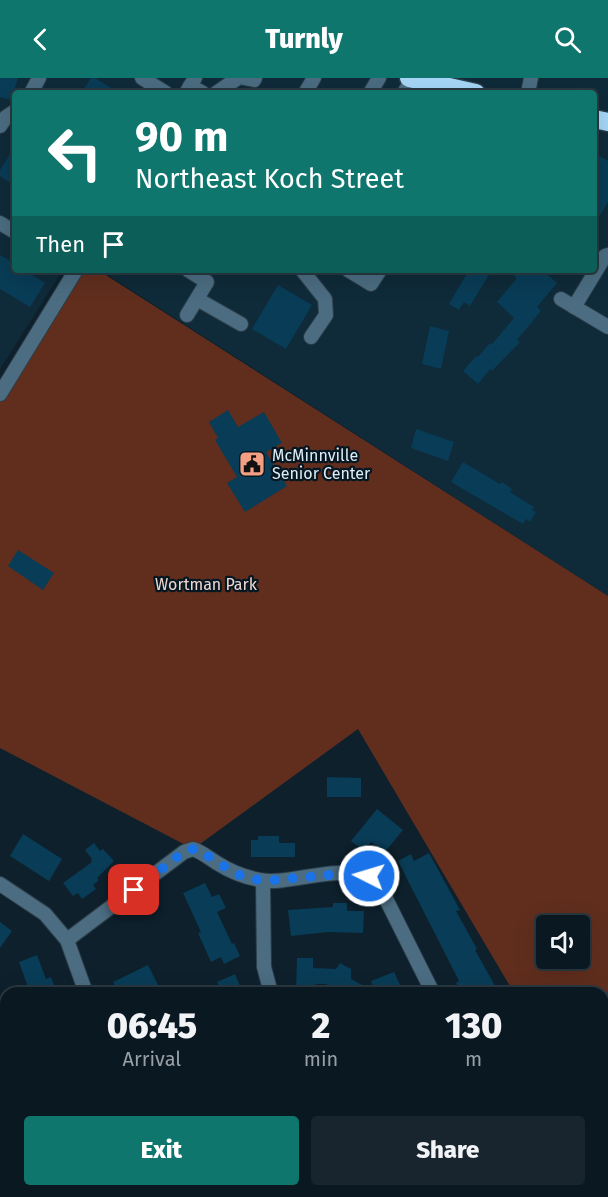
<!DOCTYPE html>
<style>
body{margin:0;font-family:"Fira Sans",sans-serif;background:#18252e;color:#f1f3f6;height:100vh;display:flex;flex-direction:column;font-size:22px;white-space:nowrap}
*{box-sizing:border-box;margin:0}
p{font-size:20px;color:#99a0a5}
.icon{flex:none;width:33px;height:33px;fill:none;stroke:currentColor;stroke-width:2;stroke-linecap:round;stroke-linejoin:round}
.map{position:relative;flex:1;overflow:hidden}
.side{position:absolute;left:0px;top:909px;width:609px;height:210px;display:flex;flex-direction:column;background:#0a1821;border-radius:18px 18px 0 0;box-shadow:0 6px 24px #0002,0 0 0 2px #2a373f}
.side>*{flex:none}
.guide{position:absolute;left:12px;top:12px;width:585px;height:183px;border-radius:6px;box-shadow:0 6px 24px #0002,0 0 0 2px #2a373f;background:#0f766e;color:#fff;overflow:hidden}
.tools{position:absolute;left:536px;top:837px;display:grid;gap:12px}
.tools a{display:grid;place-items:center;width:54px;height:54px;border-radius:6px;background:#0a1821;box-shadow:0 6px 24px #0002,0 0 0 2px #2a373f;font-size:30px}
.pin{position:absolute;display:grid;place-items:center;width:51px;height:51px;color:#fff;margin:-26px;border-radius:12px;box-shadow:0 3px 9px #0006}
.me{position:absolute;width:66px;margin:-33px;rotate:275deg;stroke-linejoin:round;filter:drop-shadow(0 0 4px #0008)}
.turn{display:flex;align-items:center;gap:21px;height:126px;padding:0 24px;font-size:27px}
.turn .icon{width:78px;height:78px;stroke-width:2.5}
.turn b{display:block;font-size:42px;line-height:51px}
.then{display:flex;align-items:center;height:57px;padding:0 24px;background:#0003;gap:12px;font-size:22px}
.eta{display:flex;justify-content:space-evenly;align-items:center;height:102px;text-align:center}
.eta b{font-size:36px;font-weight:800;line-height:42px}
.action{display:flex;gap:12px;margin-top:auto;padding:12px 24px}
.action a{flex:1;height:69px;border-radius:6px;background:#0f766e;color:#fff;font-size:24px;font-weight:800;line-height:69px;text-align:center}
.action a+a{background:#18252e;color:#f1f3f6}
header{display:flex;justify-content:space-between;align-items:center;height:78px;padding:0 24px;background:#0f766e;color:#fff;font-size:27px;font-weight:800}
.map>svg:first-child{display:block}
</style>
<header><svg class="icon" aria-label="back" viewBox="0 0 24 24"><path d="M15 5l-7 7 7 7"/></svg>Turnly<svg class="icon" aria-label="search" viewBox="0 0 24 24"><circle cx="10" cy="10" r="6"/><path d="M15 15l6 6"/></svg></header>
<div class="map">
<svg width="608" height="1119" viewBox="0 0 608 1119">
<rect width="100%" height="100%" fill="#0d202c"/>
<!-- built -->
<g fill="#0f2a39">
<path d="M0,0H608V518L100,192H594V15H15V192H63L0,291Z"/>
<path d="M608,1030V1119H380L395,1113H603V1032Z"/>
</g>
<!-- green -->
<path fill="#612e1e" fill-rule="evenodd" d="M76,192H98L608,518V993L603,994V915H514L358,651L193,771L0,670V315ZM546,848H579V880H546Z"/>
<!-- building -->
<g fill="#093c56">
<path d="M0,0H18L11,22L0,19Z"/>
<path d="M91,0H95L119,15H81Z"/>
<path d="M15,68V108L0,98V92Z"/>
<path d="M594,75L608,83V124L594,147Z"/>
<path d="M0,177L15,186V192H24L45,205L30,229L0,211Z"/>
<path d="M469,192H484L490,195L470,228L464,224L459,232L449,226Z"/>
<path d="M507,192H542L557,205L537,229L541,233L517,262L520,264L492,293L490,291L478,306L463,293L476,278L478,279L490,265L492,266L514,240L497,224L517,200Z"/>
<path d="M278,207L312,227L286,271L252,251Z"/>
<path d="M430,248L449,253L441,291L422,286Z"/>
<path d="M228,332L238,349L264,334L282,365L266,374L287,408L245,434L227,405L237,399L215,362L218,360L209,344Z"/>
<path d="M416,351L454,364L448,383L411,370Z"/>
<path d="M463,384L500,406L502,404L512,411L510,414L534,429L532,432L536,434L530,444L526,441L523,446L451,404Z"/>
<path d="M18,472L54,495L43,512L8,488Z"/>
<path d="M327,699L361,700V719H327Z"/>
<path d="M377,731L403,752L384,775L371,764L364,773L351,763Z"/>
<path d="M23,756L62,781L49,803L10,778Z"/>
<path d="M258,758H279V765H295V779H251V762H258Z"/>
<path d="M94,765L100,773L103,771L114,783L97,800L99,802L93,807L96,811L82,821L78,815L73,818L63,805L92,784L91,783L92,781L85,772Z"/>
<path d="M429,775L460,832L456,833L477,871L475,872L499,915H462L456,905L459,903L398,783L411,776L414,783Z"/>
<path d="M205,805L212,819L219,816L226,830L217,834L232,866L234,865L240,878L224,886L221,879L211,884L198,855L201,854L183,815Z"/>
<path d="M333,825H347V833H364L363,855L328,854L291,858L288,832L333,829Z"/>
<path d="M0,844L12,853L0,870Z"/>
<path d="M37,877L46,901L51,899L56,912L48,915H30L19,884Z"/>
<path d="M297,880H313V890L336,891L340,885L351,891V901L375,914L371,903L394,894L402,911L393,915H343L326,906H316L311,915L296,914Z"/>
<path d="M148,887L162,915H127L126,911L118,915L113,904Z"/>
<path d="M235,896L243,915H221L217,904Z"/>
</g>
<g fill="none" stroke-linecap="round" stroke-linejoin="round">
<defs>
<g id="minor">
<path d="M142,0L166,15"/>
<path d="M244,0L254,2L255,0"/>
<path d="M190,8L203,15"/>
<path d="M31,15L39,0"/>
<path d="M186,15L195,0"/>
<path d="M216,15L238,0"/>
<path d="M305,15L314,0"/>
<path d="M370,15L379,0"/>
<path d="M404,15L412,1"/>
<path d="M528,15L531,0"/>
<path d="M0,48L6,39L15,33"/>
<path d="M0,145L15,154"/>
<path d="M302,192L325,221L326,237L311,259"/>
<path d="M348,192L371,206L380,192"/>
<path d="M197,221L241,246"/>
<path d="M561,221L608,249"/>
<path d="M574,229L605,178L608,177"/>
<path d="M187,237L207,204L188,192"/>
<path d="M0,316L76,192"/>
<path d="M263,803L264,889L271,915"/>
<path d="M0,806L45,836L67,862L86,915"/>
<path d="M67,862L184,774L193,771C202,774 209,780 217,785C231,794 244,799 260,802C295,809 360,775 382,813L433,915"/>
<path d="M160,1113L163,1119"/>
<path d="M394,1113L395,1119"/>
<path d="M502,1113L505,1119"/>
</g>
<g id="major">
<path d="M603,1019L608,1017"/>
<path d="M337,1119L353,1113"/>
</g>
<g id="highway">
<path d="M409,0L476,15"/>
<path d="M594,41L608,44"/>
</g>
</defs>
<!-- minor casing -->
<use href="#minor" stroke="#2b3d48" stroke-width="16"/>
<!-- major casing -->
<use href="#major" stroke="#2b3d48" stroke-width="18"/>
<!-- highway casing -->
<use href="#highway" stroke="#2b3d48" stroke-width="21"/>
<!-- minor -->
<use href="#minor" stroke="#4b6c81" stroke-width="14"/>
<!-- major -->
<use href="#major" stroke="#73bbe8" stroke-width="15"/>
<!-- highway -->
<use href="#highway" stroke="#a6d7f7" stroke-width="18"/>
</g>
<g fill="none" stroke-linecap="round" stroke-linejoin="round">
<!-- route -->
<path stroke="#1a73e8" stroke-width="10" stroke-dasharray="0 18" d="M134,812L184,774L193,771L200,773L236,796L263,803L352,795L369,798"/>
</g>
<!-- icons -->
<defs>
<symbol id="civic-square" viewBox="-11 -11 22 22"><rect x="-9" y="-9" width="18" height="18" rx="4" fill="#f39f84" stroke="#051722"/><path d="M-.6-6.5H3V-4.5H.6V-3L4-1V1h2V6H-6V1h2V-1L-.6-3ZM-1.2 2.5V6h2.4V2.5Z" fill="#111"/></symbol>
</defs>
<g fill-rule="evenodd">
<use href="#civic-square" x="237" y="371" width="30" height="30"/>
</g>
<g text-anchor="middle" stroke-width="4.5" stroke-linejoin="round" paint-order="stroke">
<!-- poi labels -->
<g font-size="16" fill="#e0ecf4" stroke="#051722" text-anchor="start">
<text x="272" y="383">McMinnville<tspan x="272" dy="18">Senior Center</tspan></text>
</g>
<!-- park labels -->
<g font-size="16" fill="#f0d8d0" stroke="#051722">
<text x="206" y="512">Wortman Park</text>
</g>
</g>
</svg>
<div class="tools">
<a><svg class="icon" aria-label="sound" viewBox="0 0 24 24"><path d="M4 9h4l5-4v14l-5-4H4zM17 9q2 3 0 6"/></svg></a>
</div>
<div class="pin" style="left:134px;top:812px;background:#d93025"><svg class="icon" aria-label="arrive" viewBox="0 0 24 24"><path d="M6 21V4h12l-3 4 3 4H6"/></svg></div>
<svg class="me" style="left:369px;top:798px" viewBox="-20 -20 40 40"><circle r="17" fill="#1a73e8" stroke="#fff" stroke-width="3"/><path d="M0-11L8 9 0 5-8 9z" fill="#fff"/></svg>
<div class="guide">
<div class="turn"><svg class="icon" aria-label="left" viewBox="0 0 24 24"><path d="M17 20v-9H6M10 6l-5 5 5 5"/></svg><div><b>90 m</b>Northeast Koch Street</div></div>
<div class="then">Then<svg class="icon" aria-label="arrive" viewBox="0 0 24 24"><path d="M6 21V4h12l-3 4 3 4H6"/></svg></div>
</div>
<section class="side">
<div class="eta">
<div><b>06:45</b><p>Arrival</p></div>
<div><b>2</b><p>min</p></div>
<div><b>130</b><p>m</p></div>
</div>
<div class="action"><a>Exit</a><a>Share</a></div>
</section>
</div>
